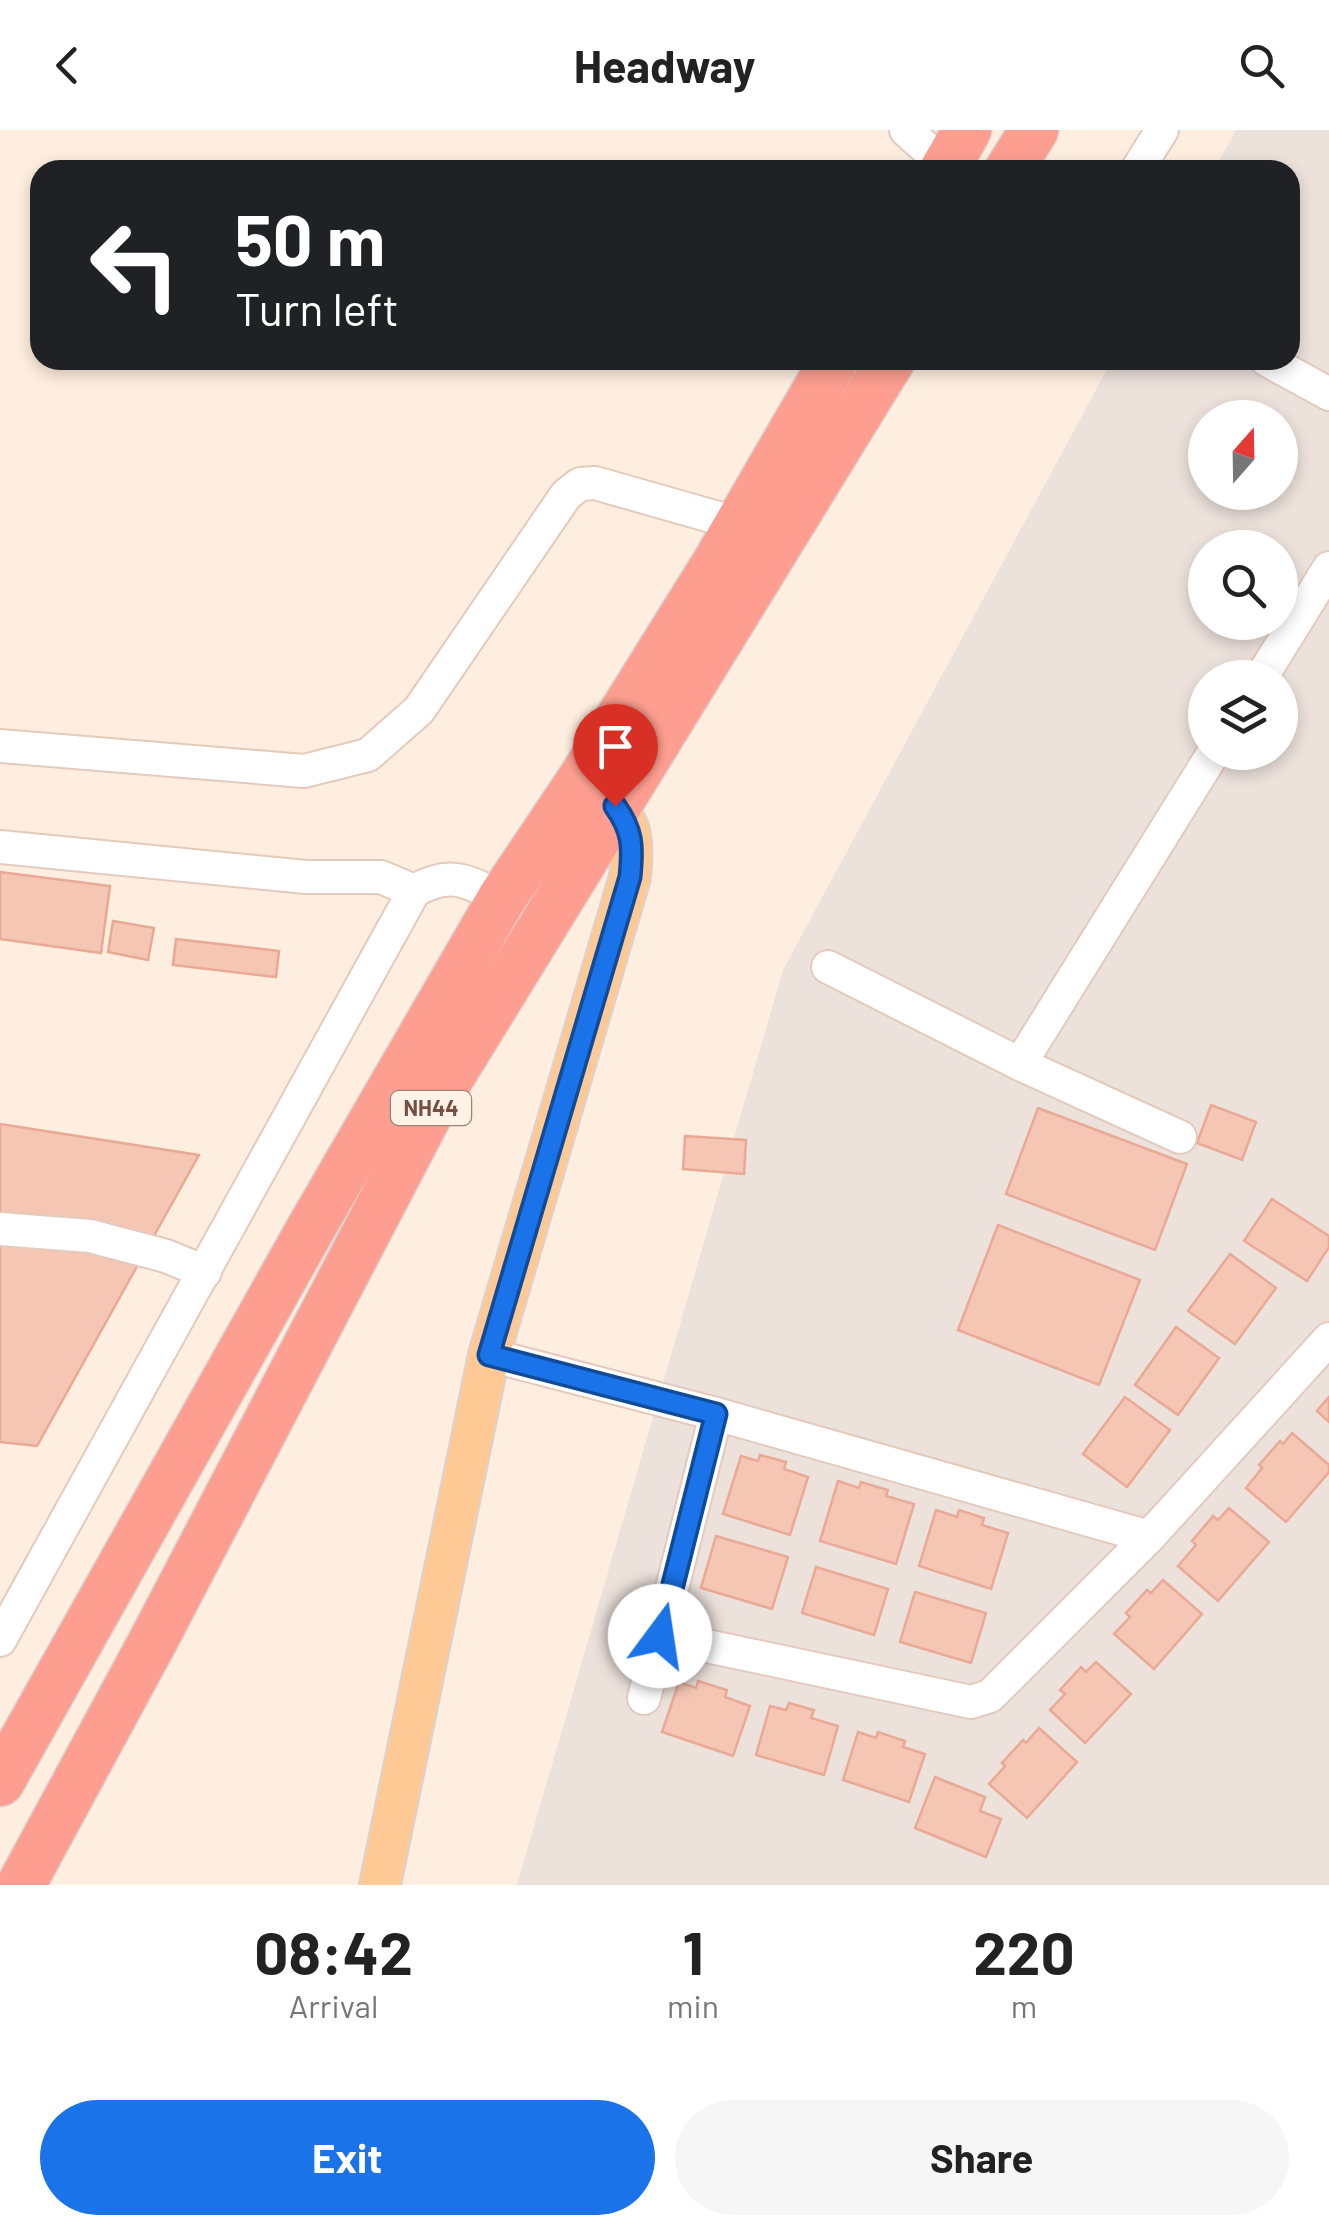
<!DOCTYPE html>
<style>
body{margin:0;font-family:Barlow,sans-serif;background:#f6f6f6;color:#222;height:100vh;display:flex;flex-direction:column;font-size:38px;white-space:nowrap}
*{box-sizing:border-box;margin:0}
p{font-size:32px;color:#767676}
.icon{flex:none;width:55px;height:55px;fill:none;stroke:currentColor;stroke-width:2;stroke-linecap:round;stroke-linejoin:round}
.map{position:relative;height:1755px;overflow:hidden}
.drawer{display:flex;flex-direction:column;background:#fff;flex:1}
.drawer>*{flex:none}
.top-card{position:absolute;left:30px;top:30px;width:1270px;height:210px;border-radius:30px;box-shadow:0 5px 15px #0003;background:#202124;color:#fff;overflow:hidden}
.needle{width:65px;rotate:20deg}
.tools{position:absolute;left:1188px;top:270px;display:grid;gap:20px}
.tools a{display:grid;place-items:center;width:110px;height:110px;border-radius:50%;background:#fff;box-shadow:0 5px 15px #0003;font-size:50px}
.pin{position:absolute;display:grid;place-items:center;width:85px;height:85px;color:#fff;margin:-102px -42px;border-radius:50% 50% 50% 0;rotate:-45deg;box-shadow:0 0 10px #0007}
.pin .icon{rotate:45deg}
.me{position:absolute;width:110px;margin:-55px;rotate:14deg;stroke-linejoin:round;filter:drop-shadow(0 0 8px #0008)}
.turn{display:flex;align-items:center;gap:35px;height:210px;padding:0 40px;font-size:45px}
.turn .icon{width:130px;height:130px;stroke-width:2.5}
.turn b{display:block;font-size:70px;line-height:85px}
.eta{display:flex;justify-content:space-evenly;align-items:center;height:170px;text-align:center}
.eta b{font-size:60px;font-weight:700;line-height:70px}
.action{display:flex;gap:20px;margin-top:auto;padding:20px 40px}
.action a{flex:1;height:115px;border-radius:60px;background:#1a73e8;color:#fff;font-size:40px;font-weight:700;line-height:115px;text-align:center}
.action a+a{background:#f6f6f6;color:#222}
header{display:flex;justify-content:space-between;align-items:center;height:130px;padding:0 40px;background:#fff;font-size:45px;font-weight:700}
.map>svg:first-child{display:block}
</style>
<header><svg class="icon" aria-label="back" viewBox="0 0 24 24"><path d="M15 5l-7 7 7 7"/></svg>Headway<svg class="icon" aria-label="search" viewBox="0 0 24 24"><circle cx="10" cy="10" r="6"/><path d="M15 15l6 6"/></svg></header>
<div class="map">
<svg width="1329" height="1755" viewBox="0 0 1329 1755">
<rect width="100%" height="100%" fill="#feeedf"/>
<!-- industrial -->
<path fill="#ece1db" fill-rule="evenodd" d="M1236,0H1329V1755H517L783,840L1112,230H1290V40H1214ZM1205,288H1280V362H1205ZM1205,418H1280V492H1205ZM1205,548H1280V622H1205Z"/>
<!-- building -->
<g fill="#f5c6b4" stroke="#e9a994" stroke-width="2.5">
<path d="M0,742L110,756L101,823L0,809Z"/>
<path d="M113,791L154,798L148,830L108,822Z"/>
<path d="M176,809L279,821L276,847L173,835Z"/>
<path d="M1211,975L1256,992L1242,1030L1197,1013Z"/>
<path d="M1038,978L1187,1034L1155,1120L1006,1064Z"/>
<path d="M0,994L199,1025L37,1316L0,1312Z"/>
<path d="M685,1006L746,1010L744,1044L683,1039Z"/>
<path d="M1272,1069L1329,1106V1117L1307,1151L1244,1111Z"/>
<path d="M998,1095L1140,1150L1099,1255L958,1200Z"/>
<path d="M1230,1124L1276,1158L1235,1214L1188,1181Z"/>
<path d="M1176,1197L1219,1228L1178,1285L1135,1255Z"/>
<path d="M1125,1267L1170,1300L1127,1357L1083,1324Z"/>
<path d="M1329,1267V1292L1317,1281Z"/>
<path d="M1292,1303L1329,1335V1342L1286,1392L1246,1358L1262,1338L1259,1335L1280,1311L1283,1314Z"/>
<path d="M760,1325L786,1332L784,1339L808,1347L790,1405L723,1384L741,1326L758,1331Z"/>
<path d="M838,1351L859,1358L861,1352L888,1360L886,1366L914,1374L896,1434L820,1411Z"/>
<path d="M1229,1378L1269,1412L1218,1471L1178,1436L1196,1415L1192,1411L1213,1386L1218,1390Z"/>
<path d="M936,1380L957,1387L959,1380L984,1388L982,1395L1008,1403L991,1459L919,1436Z"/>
<path d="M716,1406L788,1427L772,1479L701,1458Z"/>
<path d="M816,1437L888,1459L874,1505L802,1483Z"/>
<path d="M1163,1450L1202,1484L1154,1539L1114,1504L1130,1487L1126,1483L1147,1460L1151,1463Z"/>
<path d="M915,1462L986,1483L971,1533L900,1512Z"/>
<path d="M1096,1532L1131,1564L1085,1613L1050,1580L1065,1564L1060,1560L1081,1537L1086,1542Z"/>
<path d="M698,1551L727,1560L725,1567L750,1576L733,1626L662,1602L679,1552L696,1558Z"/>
<path d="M789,1573L814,1580L811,1588L838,1596L824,1645L756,1625L770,1576L786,1580Z"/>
<path d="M1039,1598L1077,1632L1027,1688L989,1654L1005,1636L1002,1633L1023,1610L1026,1613Z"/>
<path d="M858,1602L876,1608L878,1602L905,1611L903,1617L925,1624L909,1672L843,1650Z"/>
<path d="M935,1647L985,1667L980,1681L1001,1689L986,1727L915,1698Z"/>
</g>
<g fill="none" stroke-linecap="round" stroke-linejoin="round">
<defs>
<g id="minor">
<path d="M906,0L946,36"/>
<path d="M1137,40L1162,0"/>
<path d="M1267,230L1329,264"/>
<path d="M1261,548L1329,438"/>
<path d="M0,616L304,641L368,625L419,580L566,365L580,354L595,353L739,394"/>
<path d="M0,717L306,747H381L414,761"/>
<path d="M828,837L1020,934L1180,1007"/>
<path d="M1020,934L1214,622"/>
<path d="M0,1099L90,1106L166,1126L205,1142"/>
<path d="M489,1225L716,1284L1149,1407"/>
<path d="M716,1284L660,1506L971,1572L990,1566L1149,1407L1329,1209"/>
<path d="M0,1510L414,761C451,740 467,751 502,768"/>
<path d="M644,1568L660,1506"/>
</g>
<path id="major" d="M380,1755L489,1225L630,747C634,704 632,687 595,662"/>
<g id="highway">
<path d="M944,40L967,0"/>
<path d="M1009,40L1034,0"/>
<path d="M0,1652L311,1098L502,768L580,652L717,432L834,230"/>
<path d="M21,1755L153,1511L434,973L891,230"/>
</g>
</defs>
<!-- minor casing -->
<use href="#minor" stroke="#e4cabd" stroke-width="36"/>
<!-- major casing -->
<use href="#major" stroke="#dbd2cf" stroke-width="44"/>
<!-- highway casing -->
<use href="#highway" stroke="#dbd2cf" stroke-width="51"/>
<!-- minor -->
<use href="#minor" stroke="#fff" stroke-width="32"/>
<!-- major -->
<use href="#major" stroke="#ffc995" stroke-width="40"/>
<!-- highway -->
<use href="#highway" stroke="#fd9e90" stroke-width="48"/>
</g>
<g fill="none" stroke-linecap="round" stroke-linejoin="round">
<defs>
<path id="route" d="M615,676C633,701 633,717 630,747L489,1225L716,1284L660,1506"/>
</defs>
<!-- route casing -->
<use href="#route" stroke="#114b97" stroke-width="25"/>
<!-- route -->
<use href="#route" stroke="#1a73e8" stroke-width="18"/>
</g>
<g text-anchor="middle" stroke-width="9" stroke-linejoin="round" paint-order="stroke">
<!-- shield labels -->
<rect fill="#fff2e7" stroke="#9f8176" stroke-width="2.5" x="391" y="961" width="80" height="34" rx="8"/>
<g font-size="22" font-weight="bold" fill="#765045">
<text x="431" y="986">NH44</text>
</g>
</g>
</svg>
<div class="tools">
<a><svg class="needle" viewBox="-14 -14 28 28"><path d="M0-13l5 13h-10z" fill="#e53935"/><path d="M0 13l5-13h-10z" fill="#767676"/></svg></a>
<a><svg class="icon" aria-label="search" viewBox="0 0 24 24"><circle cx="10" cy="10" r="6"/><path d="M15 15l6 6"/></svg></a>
<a><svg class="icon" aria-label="layers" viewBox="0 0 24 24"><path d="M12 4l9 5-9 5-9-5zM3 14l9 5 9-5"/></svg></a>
</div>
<div class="pin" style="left:615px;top:676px;background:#d93025"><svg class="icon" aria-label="arrive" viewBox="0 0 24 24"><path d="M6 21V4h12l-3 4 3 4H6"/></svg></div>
<svg class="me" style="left:660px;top:1506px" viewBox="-20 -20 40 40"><circle r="19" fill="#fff"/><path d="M0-13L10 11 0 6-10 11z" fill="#1a73e8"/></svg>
<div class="top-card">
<div class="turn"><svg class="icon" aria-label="left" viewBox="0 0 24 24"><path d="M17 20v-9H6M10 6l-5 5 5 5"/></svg><div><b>50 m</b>Turn left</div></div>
</div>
</div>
<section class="drawer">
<div class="eta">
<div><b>08:42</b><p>Arrival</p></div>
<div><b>1</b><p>min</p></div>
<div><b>220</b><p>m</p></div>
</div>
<div class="action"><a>Exit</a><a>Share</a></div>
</section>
